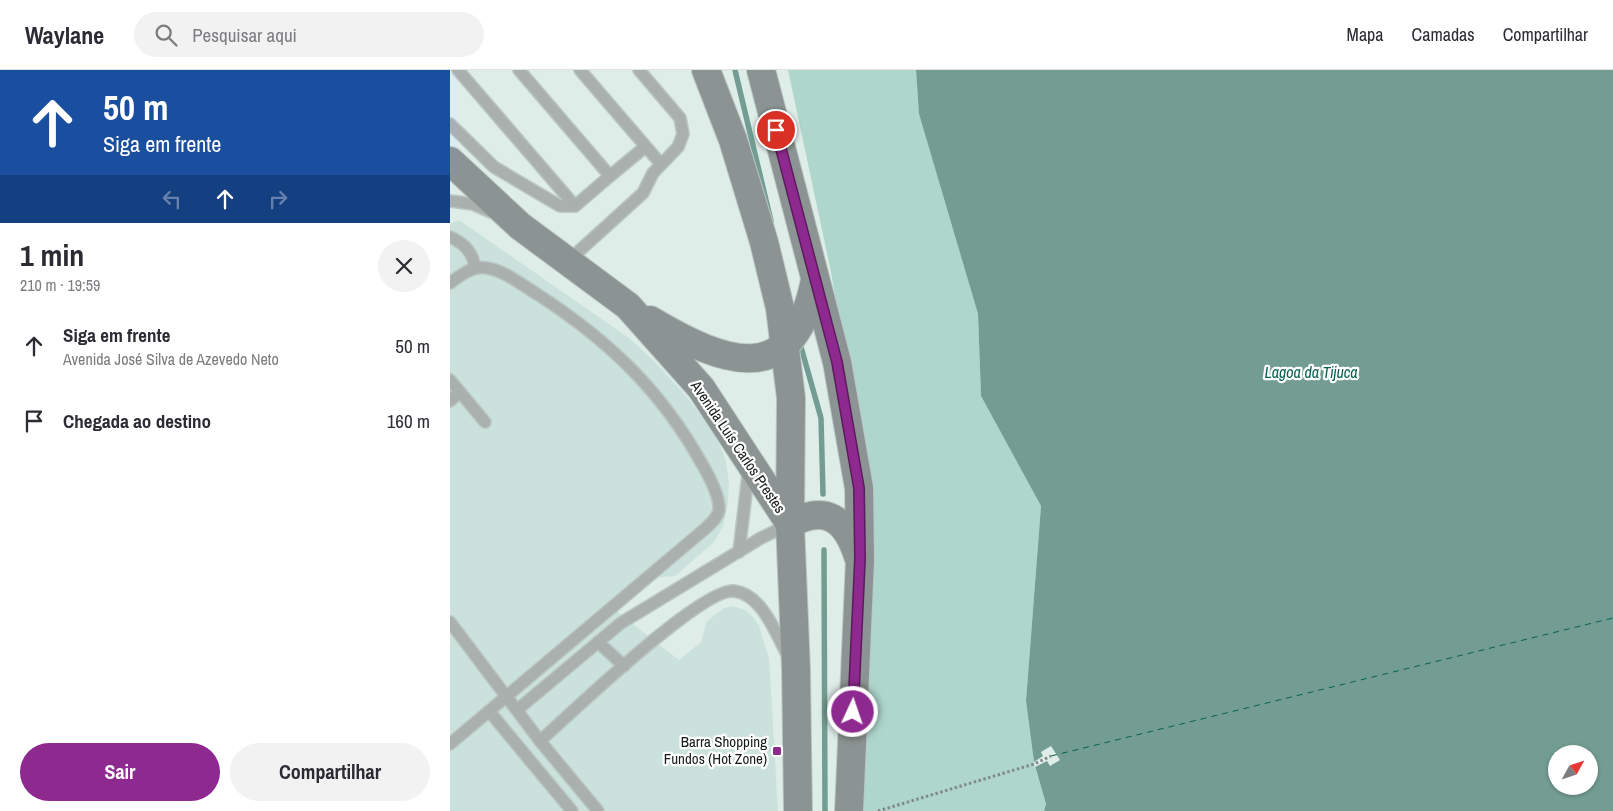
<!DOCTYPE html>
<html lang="pt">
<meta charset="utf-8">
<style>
body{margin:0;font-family:"Archivo Narrow",sans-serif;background:#f2f2f3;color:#2b2b33;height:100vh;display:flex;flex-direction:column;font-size:19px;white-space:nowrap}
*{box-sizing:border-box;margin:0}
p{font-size:16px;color:#7c7c81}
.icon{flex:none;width:28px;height:28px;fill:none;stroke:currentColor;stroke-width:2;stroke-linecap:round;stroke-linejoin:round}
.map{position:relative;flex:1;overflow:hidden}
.panel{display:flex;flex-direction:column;background:#fff;width:450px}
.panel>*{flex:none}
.guide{background:#1a4fa0;color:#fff;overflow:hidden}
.needle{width:32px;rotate:50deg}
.tools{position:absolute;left:1098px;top:675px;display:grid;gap:10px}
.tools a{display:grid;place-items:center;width:50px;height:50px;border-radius:50%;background:#fff;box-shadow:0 1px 4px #0004;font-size:25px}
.pin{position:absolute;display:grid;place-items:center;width:42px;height:42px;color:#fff;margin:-21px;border:2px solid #fff;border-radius:50%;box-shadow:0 1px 5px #0007}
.me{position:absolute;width:55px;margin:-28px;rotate:3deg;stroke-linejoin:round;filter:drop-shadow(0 0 4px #0008)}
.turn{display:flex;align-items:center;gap:18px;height:105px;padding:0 20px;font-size:22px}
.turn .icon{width:65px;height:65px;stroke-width:2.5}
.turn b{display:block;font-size:35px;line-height:42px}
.lanes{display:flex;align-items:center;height:48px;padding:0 20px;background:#0003;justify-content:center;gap:25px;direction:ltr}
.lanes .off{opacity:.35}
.round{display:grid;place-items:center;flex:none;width:52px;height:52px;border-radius:26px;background:#f2f2f3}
.head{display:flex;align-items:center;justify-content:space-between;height:85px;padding:0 20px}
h1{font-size:30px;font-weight:700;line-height:38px}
.action{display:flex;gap:10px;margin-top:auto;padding:10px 20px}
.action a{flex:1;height:58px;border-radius:30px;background:#8e298f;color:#fff;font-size:20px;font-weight:700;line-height:58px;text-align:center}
.action a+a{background:#f2f2f3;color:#2b2b33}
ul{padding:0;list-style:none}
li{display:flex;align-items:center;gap:15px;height:75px;padding:0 20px}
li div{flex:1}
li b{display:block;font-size:19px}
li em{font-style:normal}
header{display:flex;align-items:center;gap:30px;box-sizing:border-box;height:70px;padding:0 25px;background:#fff;border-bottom:1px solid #e1e1e2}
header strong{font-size:24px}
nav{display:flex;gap:28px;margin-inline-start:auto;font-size:18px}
.search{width:350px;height:45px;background:#f2f2f3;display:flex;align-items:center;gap:12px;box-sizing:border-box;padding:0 18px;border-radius:28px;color:#7c7c81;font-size:19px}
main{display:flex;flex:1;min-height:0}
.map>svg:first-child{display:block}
</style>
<header>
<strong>Waylane</strong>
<div class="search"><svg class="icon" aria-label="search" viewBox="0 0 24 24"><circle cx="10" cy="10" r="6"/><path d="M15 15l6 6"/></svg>Pesquisar aqui</div>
<nav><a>Mapa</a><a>Camadas</a><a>Compartilhar</a></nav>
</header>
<main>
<section class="panel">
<div class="guide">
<div class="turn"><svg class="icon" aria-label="ahead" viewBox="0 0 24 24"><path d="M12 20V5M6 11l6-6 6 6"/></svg><div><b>50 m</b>Siga em frente</div></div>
<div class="lanes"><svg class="icon off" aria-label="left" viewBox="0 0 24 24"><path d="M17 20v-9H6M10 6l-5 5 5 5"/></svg><svg class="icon" aria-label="ahead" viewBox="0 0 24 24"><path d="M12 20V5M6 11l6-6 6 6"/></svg><svg class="icon off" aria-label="right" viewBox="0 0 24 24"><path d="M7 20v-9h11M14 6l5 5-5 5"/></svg></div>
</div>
<div class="head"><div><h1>1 min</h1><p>210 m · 19:59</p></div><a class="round"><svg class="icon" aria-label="close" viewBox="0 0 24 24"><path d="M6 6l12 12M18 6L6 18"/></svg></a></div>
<ul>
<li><svg class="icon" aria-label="ahead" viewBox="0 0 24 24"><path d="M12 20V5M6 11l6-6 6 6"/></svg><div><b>Siga em frente</b><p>Avenida José Silva de Azevedo Neto</p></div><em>50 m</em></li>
<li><svg class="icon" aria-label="arrive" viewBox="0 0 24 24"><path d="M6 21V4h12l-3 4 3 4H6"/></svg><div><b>Chegada ao destino</b></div><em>160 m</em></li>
</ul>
<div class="action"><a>Sair</a><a>Compartilhar</a></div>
</section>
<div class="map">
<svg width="1163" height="741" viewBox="0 0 1163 741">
<rect width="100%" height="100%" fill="#dfede9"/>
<!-- built -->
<path fill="#cbe2dc" d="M9,150L179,268L205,292L236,326L258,355L269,373L276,391L279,413L278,433L273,456L264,472L225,506L202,508L164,539L229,590L251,572L257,551L274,538L283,536L295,540L303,547L309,556L319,588L328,741H0V154Z"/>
<!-- green -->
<path fill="#aed6cb" d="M338,0H466L469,44L528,244L531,326L591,436L576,631L584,692L596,734L594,741H410L422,453L381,202Z"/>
<!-- water -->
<path fill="#739d92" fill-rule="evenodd" d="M466,0H1163V741H594L596,734L584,692L576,631L591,436L531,326L528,244L469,44ZM1106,684H1139V716H1106Z"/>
<!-- pier -->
<path fill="#dfede9" d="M601,676L610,690L600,696L597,691L585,697L584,692L593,686L591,682Z"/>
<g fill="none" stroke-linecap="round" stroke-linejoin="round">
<!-- stream -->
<g stroke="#739d92" stroke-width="5.5">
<path d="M285,0L321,151"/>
<path d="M351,277L371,348L373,424"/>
<path d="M374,480L375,741"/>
</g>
<!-- ferry -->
<path stroke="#076052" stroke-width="1" stroke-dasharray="6 5" stroke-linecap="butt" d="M601,686L1163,548"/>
<defs>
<g id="lane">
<path d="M8,0L125,136L160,106"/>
<path d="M69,0L160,106L195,77"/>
<path d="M130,0L210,93"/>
<path d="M0,54L44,97L110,136H125"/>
<path d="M0,131L23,134L41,142"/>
<path d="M0,167C14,173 23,182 25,198"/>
<path d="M117,192L193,123L203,103L228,77L233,64L230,48L189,0"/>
<path d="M0,213C11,205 23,195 37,198C55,201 72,215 87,224C158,270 211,320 252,394C259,406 270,426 269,440C268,447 261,453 256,458L0,674"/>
<path d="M0,310L10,322L0,331"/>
<path d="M10,322L35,352"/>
<path d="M289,482L299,397"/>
<path d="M0,552L90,671L148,741"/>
<path d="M148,572L174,596"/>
<path d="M67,640L171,553L311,468L340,454"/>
<path d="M39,641L122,741"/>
<path d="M90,671C119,645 252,517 284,521C312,524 326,564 338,586"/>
</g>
<g id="secondary">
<path d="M256,0L283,70L314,172L330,238L341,328L340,454L346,599L348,741"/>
<path d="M311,0L387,292L409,418L410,489L399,741"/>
<path d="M0,91L70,156L178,236L251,318L340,454"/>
<path d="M200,250C274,294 343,321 365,210"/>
<path d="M340,454C376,434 396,449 408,486"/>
</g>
</defs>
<!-- lane casing -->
<use href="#lane" stroke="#bbc7c4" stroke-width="14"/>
<!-- secondary casing -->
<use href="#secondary" stroke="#bbc7c4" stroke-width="30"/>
<!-- path -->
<path stroke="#808a87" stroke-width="3" stroke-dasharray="2.5 2.5" stroke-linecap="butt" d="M428,741L584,694L601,686"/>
<!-- lane -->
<use href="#lane" stroke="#aab0ae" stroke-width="11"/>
<!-- secondary -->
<use href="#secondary" stroke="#8b9492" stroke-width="28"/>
</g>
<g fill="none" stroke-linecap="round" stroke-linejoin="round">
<defs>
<path id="route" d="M326,60L387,292L409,418L410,489L403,642"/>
</defs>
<!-- route casing -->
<use href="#route" stroke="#5c1b5d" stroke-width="12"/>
<!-- route -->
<use href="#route" stroke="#8e298f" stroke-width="9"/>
</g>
<!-- markers -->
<rect fill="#8e298f" stroke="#fff" stroke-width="2" x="322" y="676" width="10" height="10" rx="2.5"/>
<g text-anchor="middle" stroke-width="4.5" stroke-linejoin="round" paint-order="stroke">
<!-- street labels -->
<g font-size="15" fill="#161b19" stroke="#fff">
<text transform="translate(288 377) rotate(56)" y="5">Avenida Luís Carlos Prestes</text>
</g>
<!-- poi labels -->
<g font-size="15" fill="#161b19" stroke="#fff" text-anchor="end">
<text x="317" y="677">Barra Shopping<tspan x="317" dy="17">Fundos (Hot Zone)</tspan></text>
</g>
<!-- water labels -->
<g font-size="16" font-style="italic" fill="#076052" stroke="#fff">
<text x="861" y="308">Lagoa da Tijuca</text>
</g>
</g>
</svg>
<div class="tools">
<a><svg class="needle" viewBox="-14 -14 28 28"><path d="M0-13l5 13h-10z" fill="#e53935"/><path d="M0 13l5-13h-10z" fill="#7c7c81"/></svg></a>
</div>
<div class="pin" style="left:326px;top:60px;background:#d93025"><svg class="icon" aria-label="arrive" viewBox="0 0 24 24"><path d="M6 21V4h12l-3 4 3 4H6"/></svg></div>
<svg class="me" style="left:403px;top:642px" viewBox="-20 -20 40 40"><circle r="17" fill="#8e298f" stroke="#fff" stroke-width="3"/><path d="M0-11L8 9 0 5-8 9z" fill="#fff"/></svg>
</div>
</main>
